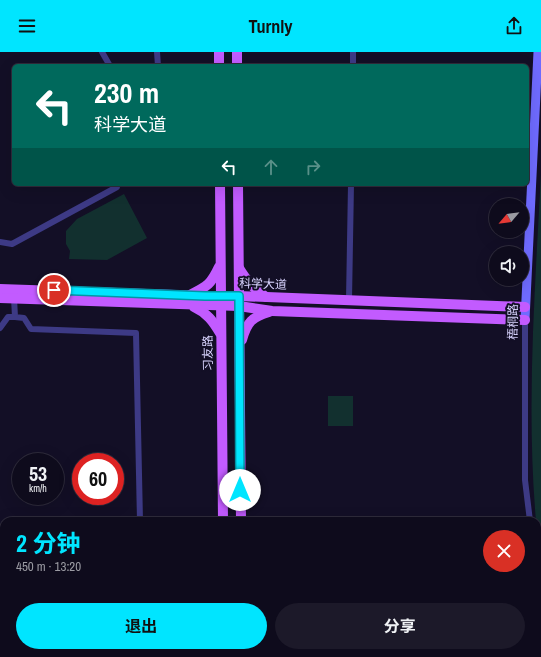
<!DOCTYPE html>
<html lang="zh">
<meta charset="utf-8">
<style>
body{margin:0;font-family:"Archivo Narrow","Noto Sans SC",sans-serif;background:#1c1929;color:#f1f3f6;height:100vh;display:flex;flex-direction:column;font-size:15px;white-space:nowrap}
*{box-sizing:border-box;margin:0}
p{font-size:13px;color:#9b9ba3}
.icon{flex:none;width:22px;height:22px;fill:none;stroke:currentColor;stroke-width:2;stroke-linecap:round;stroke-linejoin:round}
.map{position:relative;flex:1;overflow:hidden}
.panel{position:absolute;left:0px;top:465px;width:541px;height:140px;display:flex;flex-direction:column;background:#0e0b1c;border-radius:12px 12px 0 0;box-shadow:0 4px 16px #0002,0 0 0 1px #2e2b3b}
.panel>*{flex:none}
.hud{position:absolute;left:12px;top:12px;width:517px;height:122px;border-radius:6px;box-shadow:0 4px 16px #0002,0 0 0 1px #2e2b3b;background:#00695c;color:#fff;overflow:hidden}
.needle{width:26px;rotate:241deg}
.fabs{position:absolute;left:489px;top:146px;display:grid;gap:8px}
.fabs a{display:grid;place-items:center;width:40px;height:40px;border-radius:50%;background:#0e0b1c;box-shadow:0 4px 16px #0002,0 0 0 1px #2e2b3b;font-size:20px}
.speed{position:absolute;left:12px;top:401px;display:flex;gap:8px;font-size:20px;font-weight:700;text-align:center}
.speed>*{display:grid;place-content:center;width:52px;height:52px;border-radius:50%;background:#0e0b1c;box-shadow:0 4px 16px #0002,0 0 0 1px #2e2b3b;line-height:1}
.speed small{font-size:10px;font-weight:400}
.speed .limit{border:6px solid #d22;background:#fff;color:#111}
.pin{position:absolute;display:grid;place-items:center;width:34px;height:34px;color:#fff;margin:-17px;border:2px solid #fff;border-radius:50%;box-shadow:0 1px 4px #0007}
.me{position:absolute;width:44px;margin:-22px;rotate:0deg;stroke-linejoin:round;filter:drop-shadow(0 0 3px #0008)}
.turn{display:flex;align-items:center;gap:14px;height:84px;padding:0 16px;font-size:18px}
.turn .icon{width:52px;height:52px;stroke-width:2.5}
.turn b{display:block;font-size:28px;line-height:34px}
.lanes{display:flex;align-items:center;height:38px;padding:0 16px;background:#0003;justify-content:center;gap:20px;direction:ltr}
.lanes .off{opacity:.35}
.round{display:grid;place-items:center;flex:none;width:42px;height:42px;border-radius:21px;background:#1c1929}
.summary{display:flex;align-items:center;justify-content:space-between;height:68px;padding:0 16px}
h1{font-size:24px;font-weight:700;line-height:30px;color:#00e5ff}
.cta{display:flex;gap:8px;margin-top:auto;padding:8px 16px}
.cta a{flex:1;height:46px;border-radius:24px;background:#00e5ff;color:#111;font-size:16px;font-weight:700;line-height:46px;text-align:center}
.cta a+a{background:#1c1929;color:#f1f3f6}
header{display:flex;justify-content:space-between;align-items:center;height:52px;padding:0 16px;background:#00e5ff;color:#111;font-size:18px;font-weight:700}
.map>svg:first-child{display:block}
</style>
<header><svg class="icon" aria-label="menu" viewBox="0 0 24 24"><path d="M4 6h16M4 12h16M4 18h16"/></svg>Turnly<svg class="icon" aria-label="share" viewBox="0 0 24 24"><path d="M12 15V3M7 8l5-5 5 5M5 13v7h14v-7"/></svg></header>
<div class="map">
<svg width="541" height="605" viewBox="0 0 541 605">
<rect width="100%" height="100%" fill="#130f26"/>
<!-- green -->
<g fill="#12302f">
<path d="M541,122V474L538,500L537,469H536C526,354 535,238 541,122Z"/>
<path d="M124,142L147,186L107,208L69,207L70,199L66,192V179L77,167Z"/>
<rect x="328" y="344" width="25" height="30"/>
<path d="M4,577V601H210V605H0V578Z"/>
<path d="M541,579V602L540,605H536Z"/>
<path d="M261,601H507L506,605H261Z"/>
</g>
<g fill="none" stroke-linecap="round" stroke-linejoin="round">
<!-- street -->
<g stroke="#3d3a85" stroke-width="6">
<path d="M102,0L110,14"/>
<path d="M157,0L158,14"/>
<path d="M353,14V0"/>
<path d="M0,190L12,192L117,135V132"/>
<path d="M14,246L15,265L24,266L31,277L136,281L140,469"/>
<path d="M349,248L351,132"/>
<path d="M525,268V428L530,469"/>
<path d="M0,276L8,265H15"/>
<path d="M0,570H4"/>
<path d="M513,605L514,601"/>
</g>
<!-- secondary -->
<path stroke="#6f6bff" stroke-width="9" d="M525,268L538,0"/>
<!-- primary -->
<g stroke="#c25bff" stroke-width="10">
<path d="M219,0V14"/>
<path d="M237,0V14"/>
<path d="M220,132L223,469"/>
<path d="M238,132L241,469"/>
<path d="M239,216C247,229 253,236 266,245"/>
<path d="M0,237L205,244H239L525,255"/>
<path d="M190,243C208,234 211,232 219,215"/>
<path d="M0,246L239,254L272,259L525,268"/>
<path d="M194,255C207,261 213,269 220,281"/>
<path d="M242,288C247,270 252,265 269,260"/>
<path d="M225,601V605"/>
<path d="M242,601V605"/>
</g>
<!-- highway -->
<g stroke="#ff4fa3" stroke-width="11">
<path d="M537,575L541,554"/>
<path d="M530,605L531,601"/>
</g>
</g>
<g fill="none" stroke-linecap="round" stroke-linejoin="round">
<defs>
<path id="route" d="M54,238L205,244H239L240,438"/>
</defs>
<!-- route casing -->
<use href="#route" stroke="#0095a6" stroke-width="10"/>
<!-- route -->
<use href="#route" stroke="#00e5ff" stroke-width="7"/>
</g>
<g text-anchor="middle" stroke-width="4" stroke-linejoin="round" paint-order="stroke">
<!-- street labels -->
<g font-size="12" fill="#d9d4ff" stroke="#130f26">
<text transform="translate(263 232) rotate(2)" y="4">科学大道</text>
<text transform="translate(513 270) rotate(-89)" y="4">梧桐路</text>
<text transform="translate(208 301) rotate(-91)" y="4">习友路</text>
</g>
</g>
</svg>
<div class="fabs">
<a><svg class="needle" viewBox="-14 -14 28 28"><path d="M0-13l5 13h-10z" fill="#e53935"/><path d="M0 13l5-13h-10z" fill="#9b9ba3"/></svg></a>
<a><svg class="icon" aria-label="sound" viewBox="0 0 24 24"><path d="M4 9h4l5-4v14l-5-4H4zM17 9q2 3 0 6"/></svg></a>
</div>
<div class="speed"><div>53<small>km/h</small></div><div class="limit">60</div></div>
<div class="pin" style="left:54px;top:238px;background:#d93025"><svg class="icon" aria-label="arrive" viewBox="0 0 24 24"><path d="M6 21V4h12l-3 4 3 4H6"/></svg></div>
<svg class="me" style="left:240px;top:438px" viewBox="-20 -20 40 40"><circle r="19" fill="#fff"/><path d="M0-13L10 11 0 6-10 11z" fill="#00e5ff"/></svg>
<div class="hud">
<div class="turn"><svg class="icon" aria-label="left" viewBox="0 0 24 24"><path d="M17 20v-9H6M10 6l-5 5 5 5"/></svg><div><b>230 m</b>科学大道</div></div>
<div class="lanes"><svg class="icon" aria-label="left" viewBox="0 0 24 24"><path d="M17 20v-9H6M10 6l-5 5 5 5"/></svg><svg class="icon off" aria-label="ahead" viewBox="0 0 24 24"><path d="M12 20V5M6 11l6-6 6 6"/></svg><svg class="icon off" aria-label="right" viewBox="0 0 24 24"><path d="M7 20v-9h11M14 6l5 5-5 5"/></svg></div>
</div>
<section class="panel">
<div class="summary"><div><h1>2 分钟</h1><p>450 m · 13:20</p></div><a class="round" style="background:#d93025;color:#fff"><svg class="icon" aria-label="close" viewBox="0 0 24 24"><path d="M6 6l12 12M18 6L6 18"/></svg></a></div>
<div class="cta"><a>退出</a><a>分享</a></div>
</section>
</div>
